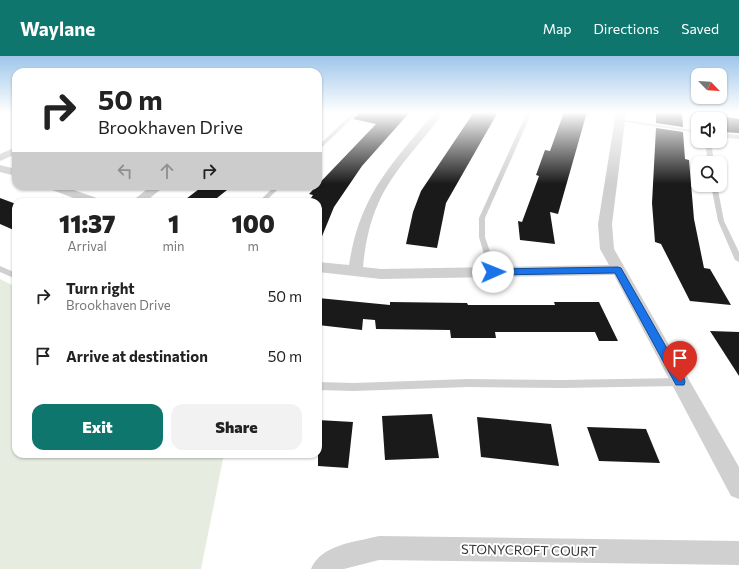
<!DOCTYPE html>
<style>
body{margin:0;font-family:Commissioner,sans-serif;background:#f2f2f2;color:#222;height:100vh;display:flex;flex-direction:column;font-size:15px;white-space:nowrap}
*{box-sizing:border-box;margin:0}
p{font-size:13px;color:#767676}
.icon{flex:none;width:22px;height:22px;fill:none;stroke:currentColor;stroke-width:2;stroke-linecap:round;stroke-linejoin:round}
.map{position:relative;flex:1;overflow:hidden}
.details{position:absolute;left:12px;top:142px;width:310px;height:260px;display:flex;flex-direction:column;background:#fff;border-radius:12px;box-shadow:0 1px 3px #0004}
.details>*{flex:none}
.top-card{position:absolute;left:12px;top:12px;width:310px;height:122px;border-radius:12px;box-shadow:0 1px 3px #0004;background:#fff;color:#222;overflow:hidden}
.needle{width:26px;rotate:115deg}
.tools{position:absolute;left:691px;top:12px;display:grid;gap:8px}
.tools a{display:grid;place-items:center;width:36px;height:36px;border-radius:8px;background:#fff;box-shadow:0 1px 3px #0004;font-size:20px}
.pin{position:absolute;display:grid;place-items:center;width:34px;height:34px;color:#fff;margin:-41px -17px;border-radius:50% 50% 50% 0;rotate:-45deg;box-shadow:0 0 4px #0007}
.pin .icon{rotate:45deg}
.me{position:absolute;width:44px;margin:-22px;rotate:89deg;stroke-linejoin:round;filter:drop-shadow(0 0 3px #0008)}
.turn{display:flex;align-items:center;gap:14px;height:84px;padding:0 20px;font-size:18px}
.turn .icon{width:52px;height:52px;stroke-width:2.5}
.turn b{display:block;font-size:28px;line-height:34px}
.lanes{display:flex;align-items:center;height:38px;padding:0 20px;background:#0003;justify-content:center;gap:20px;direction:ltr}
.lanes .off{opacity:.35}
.eta{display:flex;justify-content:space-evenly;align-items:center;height:68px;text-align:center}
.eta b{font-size:24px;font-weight:800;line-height:28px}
.button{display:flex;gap:8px;margin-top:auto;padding:8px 20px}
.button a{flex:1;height:46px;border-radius:12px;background:#0f766e;color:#fff;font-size:16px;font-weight:800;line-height:46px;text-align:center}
.button a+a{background:#f2f2f2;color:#222}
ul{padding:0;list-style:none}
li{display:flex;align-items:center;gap:12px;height:60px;padding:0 20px}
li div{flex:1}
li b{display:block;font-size:15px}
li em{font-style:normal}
header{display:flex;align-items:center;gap:24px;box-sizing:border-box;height:56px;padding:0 20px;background:#0f766e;color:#fff}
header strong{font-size:19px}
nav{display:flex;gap:22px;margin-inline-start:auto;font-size:14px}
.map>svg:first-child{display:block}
</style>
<header>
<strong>Waylane</strong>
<nav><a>Map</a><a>Directions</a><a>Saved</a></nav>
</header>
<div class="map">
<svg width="739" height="513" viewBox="0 0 739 513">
<rect width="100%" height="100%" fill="#fff"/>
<!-- green -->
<path fill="#e6ecdf" d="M0,223L16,231V398H224L201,513H0Z"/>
<!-- building -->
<g fill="#1a1a1a">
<path d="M360,56H410L362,110L334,151L318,190V146L309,145L313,139L309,138L376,68L353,63Z"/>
<path d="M474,56H498L446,147L437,192L406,188L413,156L421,135Z"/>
<path d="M564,56H587L558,158L550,156L555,188L520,184L518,165L522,166L539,120L536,119L545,94L550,95Z"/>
<path d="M656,56H682L683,71L656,67Z"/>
<path d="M720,60L739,63V77L720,76Z"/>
<path d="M656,72L683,76L685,103L689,104L694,163L704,212L710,213L731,249L690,245L661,188L655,186L652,147Z"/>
<path d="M203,130H232L212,146H182Z"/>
<path d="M0,142L16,148V175L0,168Z"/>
<path d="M318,242L390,249V246L467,247L468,249H555L554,246H599L618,285H599L595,276H495L496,282H451L450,274L376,273L375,264L363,263L362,274L318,269Z"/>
<path d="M710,275L739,276V320Z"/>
<path d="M432,358L439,402L385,404L382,360Z"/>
<path d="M477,361L551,368L559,410L481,401Z"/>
<path d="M318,364L353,366L348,412L318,410Z"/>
<path d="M587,371L646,373L660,407L599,405Z"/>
</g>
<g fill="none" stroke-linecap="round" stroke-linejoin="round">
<!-- lane -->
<g fill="#d0d0d0" fill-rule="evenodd">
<path d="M354,56H359L318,95V90Z"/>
<path d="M527,56H532L485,162V181L497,216L493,219L489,216L479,181V162Z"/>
<path d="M618,63L698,75V77L620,65H618Z"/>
<path d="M720,77L739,79V83L720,81Z"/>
<path d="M705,85H711L714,107H708Z"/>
<path d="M711,129H717L724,165L739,196V206L735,204L718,165Z"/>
<path d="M275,130H281L265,146H258Z"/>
<path d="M0,210L16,217V223L0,216Z"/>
<path d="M680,322L683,323L685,326L683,329L680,330L561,332L468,331L354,335L318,334V326L354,327L468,323L561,324Z"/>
</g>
<!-- street -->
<g fill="#d0d0d0" fill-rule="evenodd">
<path d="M435,56H444C422,87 393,113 378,148C369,168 365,190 363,211L381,213L609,209L600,193L598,168L616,56H626L612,168L614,193L739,411V443L731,440L614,219L381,223L318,216V206L349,209C360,138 391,109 435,56Z"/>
<path d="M16,91V98L0,105V98Z"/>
<path d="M0,109L16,113V120L0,116Z"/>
<path d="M45,130H62L100,143L102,146H84L47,132Z"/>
<path d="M151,130H165L145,146H131Z"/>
<path d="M379,480L739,485V509L379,504L344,513H311C321,488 356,486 379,480Z"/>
</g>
</g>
<!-- sky -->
<linearGradient id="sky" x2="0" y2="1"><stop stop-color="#9ec6ea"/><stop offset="0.44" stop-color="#fff"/><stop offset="1" stop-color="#fff" stop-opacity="0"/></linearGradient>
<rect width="739" height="128" fill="url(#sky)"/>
<!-- route -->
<path fill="#1a73e8" stroke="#114b97" d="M618,211L621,212L684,322L685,326L684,329H676L615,217L493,219L489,216L493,213Z"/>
<g text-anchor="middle" stroke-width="4" stroke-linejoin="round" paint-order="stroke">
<!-- near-street labels -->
<g font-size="13" fill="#333" stroke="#fff">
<text transform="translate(529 494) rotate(1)" y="5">STONYCROFT COURT</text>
</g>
</g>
</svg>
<div class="tools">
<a><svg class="needle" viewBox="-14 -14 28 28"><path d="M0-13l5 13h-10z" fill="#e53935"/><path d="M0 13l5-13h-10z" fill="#767676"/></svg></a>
<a><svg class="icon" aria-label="sound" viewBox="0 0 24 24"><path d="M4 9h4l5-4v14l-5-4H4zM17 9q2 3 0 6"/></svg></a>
<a><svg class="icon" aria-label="search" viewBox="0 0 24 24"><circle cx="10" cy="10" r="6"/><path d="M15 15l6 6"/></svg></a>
</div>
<div class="pin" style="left:680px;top:326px;background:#d93025"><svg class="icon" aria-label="arrive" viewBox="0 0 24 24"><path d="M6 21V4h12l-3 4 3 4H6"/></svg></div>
<svg class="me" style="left:493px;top:216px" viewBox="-20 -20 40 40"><circle r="19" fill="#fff"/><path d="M0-13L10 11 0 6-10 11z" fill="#1a73e8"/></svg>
<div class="top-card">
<div class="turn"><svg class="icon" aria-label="right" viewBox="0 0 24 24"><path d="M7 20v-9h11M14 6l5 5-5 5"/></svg><div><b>50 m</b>Brookhaven Drive</div></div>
<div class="lanes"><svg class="icon off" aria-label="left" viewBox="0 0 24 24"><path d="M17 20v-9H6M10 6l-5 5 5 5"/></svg><svg class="icon off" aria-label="ahead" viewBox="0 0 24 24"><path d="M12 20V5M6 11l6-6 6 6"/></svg><svg class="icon" aria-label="right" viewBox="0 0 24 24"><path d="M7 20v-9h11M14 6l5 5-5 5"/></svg></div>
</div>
<section class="details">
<div class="eta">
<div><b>11:37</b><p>Arrival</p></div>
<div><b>1</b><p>min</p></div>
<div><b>100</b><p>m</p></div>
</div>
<ul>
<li><svg class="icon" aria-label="right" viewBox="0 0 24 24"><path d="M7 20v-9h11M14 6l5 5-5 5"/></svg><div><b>Turn right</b><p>Brookhaven Drive</p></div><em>50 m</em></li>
<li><svg class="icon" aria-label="arrive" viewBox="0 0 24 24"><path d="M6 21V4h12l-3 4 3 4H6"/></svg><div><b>Arrive at destination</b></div><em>50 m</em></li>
</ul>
<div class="button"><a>Exit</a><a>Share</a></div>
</section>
</div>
